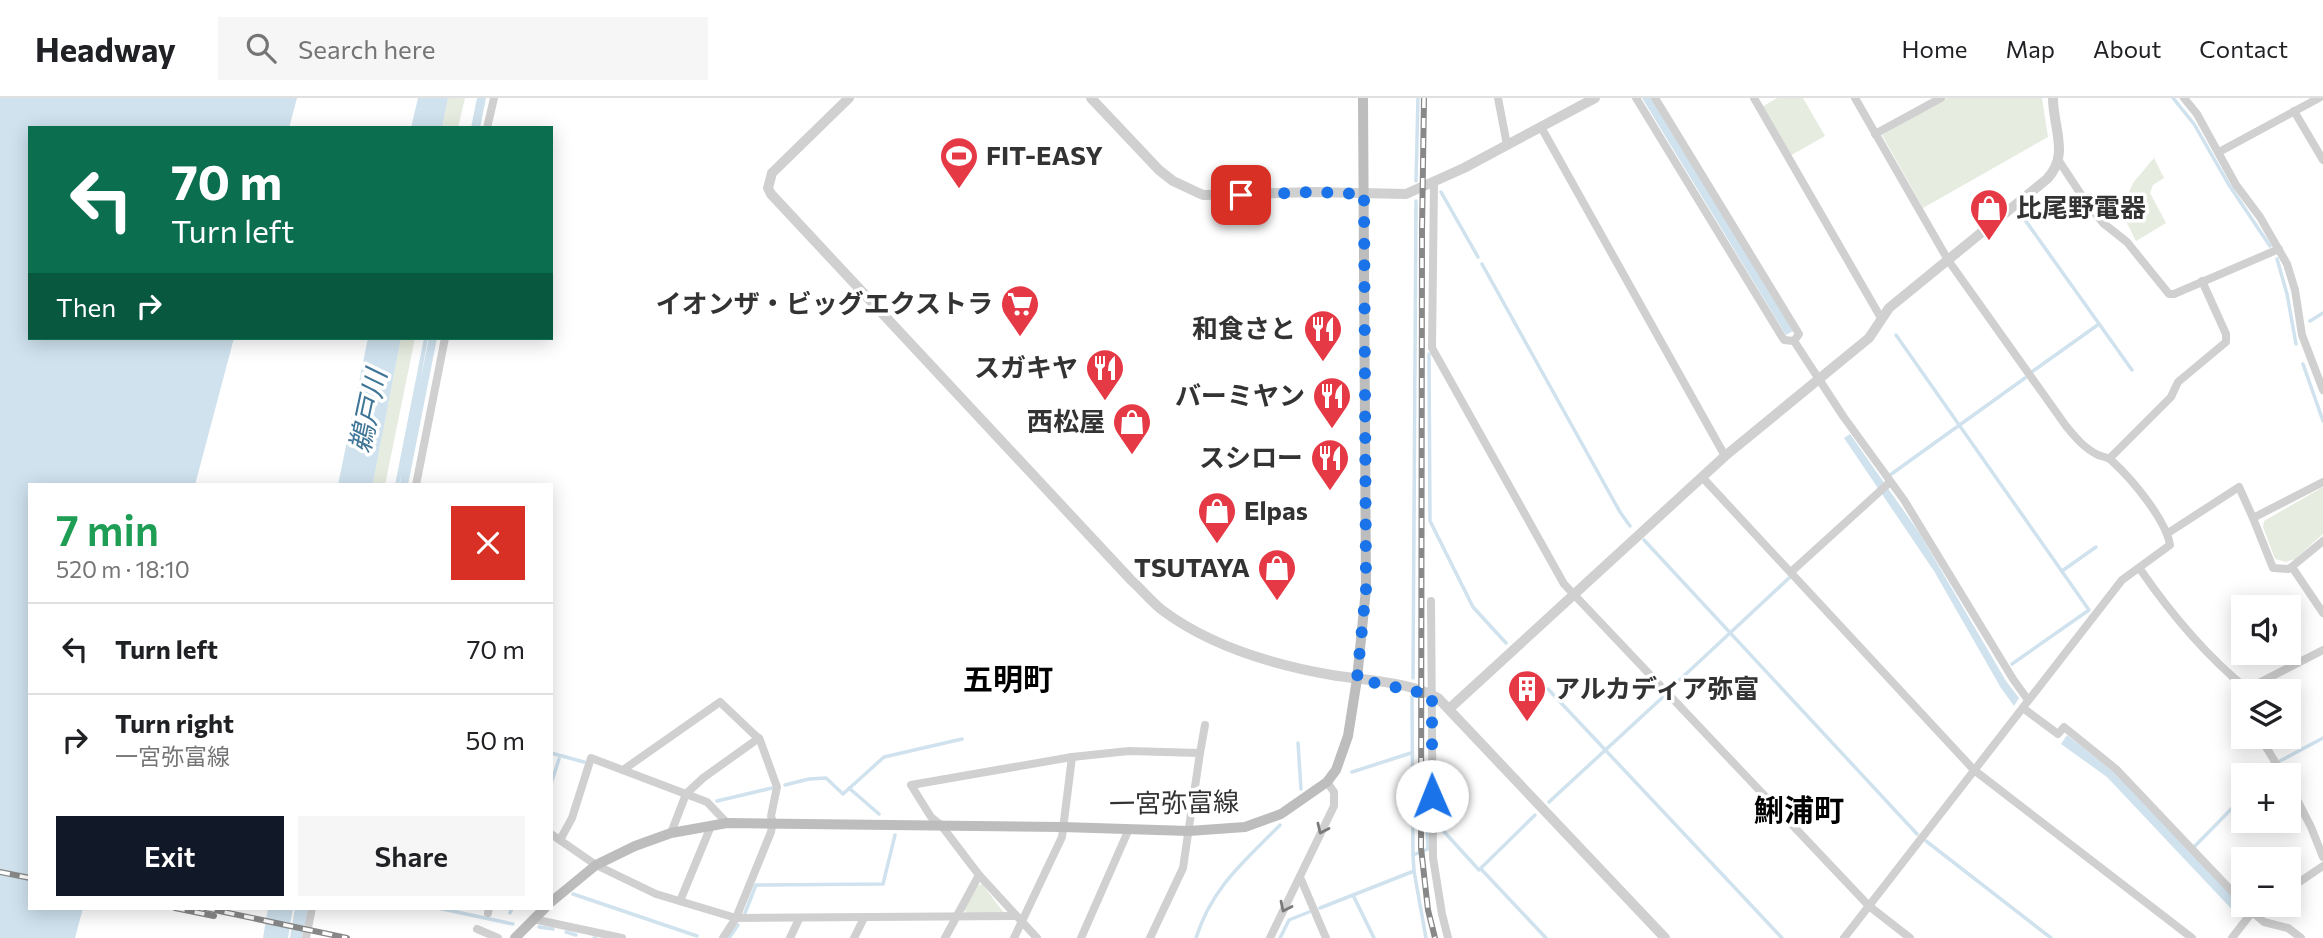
<!DOCTYPE html>
<meta charset="utf-8">
<style>
body{margin:0;font-family:Commissioner,"Noto Sans JP",sans-serif;background:#f6f6f6;color:#202124;height:100vh;display:flex;flex-direction:column;font-size:26px;white-space:nowrap}
*{box-sizing:border-box;margin:0}
p{font-size:23px;color:#757577}
.icon{flex:none;width:38px;height:38px;fill:none;stroke:currentColor;stroke-width:2;stroke-linecap:round;stroke-linejoin:round}
.map{position:relative;flex:1;overflow:hidden}
.drawer{position:absolute;left:28px;top:385px;width:525px;height:427px;display:flex;flex-direction:column;background:#fff;border-radius:0px;box-shadow:0 4px 18px #0003}
.drawer>*{flex:none}
.top-card{position:absolute;left:28px;top:28px;width:525px;height:214px;border-radius:0px;box-shadow:0 4px 18px #0003;background:#0b6e4f;color:#fff;overflow:hidden}
.fabs{position:absolute;left:2231px;top:497px;display:grid;gap:14px}
.fabs a{display:grid;place-items:center;width:70px;height:70px;border-radius:0px;background:#fff;box-shadow:0 4px 18px #0003;font-size:35px}
.pin{position:absolute;display:grid;place-items:center;width:60px;height:60px;color:#fff;margin:-30px;border-radius:14px;box-shadow:0 4px 10px #0006}
.me{position:absolute;width:77px;margin:-38px;rotate:359deg;stroke-linejoin:round;filter:drop-shadow(0 0 5px #0008)}
.turn{display:flex;align-items:center;gap:24px;height:147px;padding:0 28px;font-size:32px}
.turn .icon{width:91px;height:91px;stroke-width:2.5}
.turn b{display:block;font-size:49px;line-height:60px}
.then{display:flex;align-items:center;height:66px;padding:0 28px;background:#0003;gap:14px;font-size:26px}
.round{display:grid;place-items:center;flex:none;width:74px;height:74px;border-radius:0px;background:#f6f6f6}
.head{display:flex;align-items:center;justify-content:space-between;height:119px;padding:0 28px}
h1{font-size:42px;font-weight:600;line-height:52px;color:#1e9e55}
.primary-button{display:flex;gap:14px;margin-top:auto;padding:14px 28px}
.primary-button a{flex:1;height:80px;border-radius:0px;background:#111827;color:#fff;font-size:28px;font-weight:600;line-height:80px;text-align:center}
.primary-button a+a{background:#f6f6f6;color:#202124}
ul{padding:0;list-style:none}
li{display:flex;align-items:center;gap:21px;height:91px;padding:0 28px;border-top:2px solid #e0e0e0}
li div{flex:1}
li b{display:block;font-size:26px}
li em{font-style:normal}
header{display:flex;align-items:center;gap:42px;box-sizing:border-box;height:98px;padding:0 35px;background:#fff;border-bottom:2px solid #e0e0e0}
header strong{font-size:33px}
nav{display:flex;gap:38px;margin-inline-start:auto;font-size:24px}
.search{width:490px;height:63px;background:#f6f6f6;display:flex;align-items:center;gap:18px;box-sizing:border-box;padding:0 24px;border-radius:0px;color:#757577;font-size:26px}
.map>svg:first-child{display:block}
</style>
<header>
<strong>Headway</strong>
<div class="search"><svg class="icon" aria-label="search" viewBox="0 0 24 24"><circle cx="10" cy="10" r="6"/><path d="M15 15l6 6"/></svg>Search here</div>
<nav><a>Home</a><a>Map</a><a>About</a><a>Contact</a></nav>
</header>
<div class="map">
<svg width="2323" height="840" viewBox="0 0 2323 840">
<rect width="100%" height="100%" fill="#fff"/>
<!-- green -->
<g fill="#e6ecdf">
<path d="M448,0H465L458,30H442Z"/>
<path d="M1777,0H1803L1825,38L1790,58L1762,9Z"/>
<path d="M1947,0H2042L2048,39L1923,110L1882,37Z"/>
<path d="M2154,60L2164,80L2153,87L2150,95L2166,125L2136,143L2121,113L2133,85Z"/>
<path d="M401,240H415L385,387H372Z"/>
<path d="M2323,389V436L2295,461L2286,464L2275,461L2263,429L2264,423Z"/>
<path d="M982,786L1004,815L968,816L964,812L977,788Z"/>
</g>
<!-- water -->
<g fill="#cfe2ee">
<path d="M0,0H297L289,30H30V240H234L195,387H30V810H83L75,840H0Z"/>
<path d="M418,0H448L442,30H411Z"/>
<path d="M477,0H486L480,30H471Z"/>
<path d="M1642,0H1651L1793,233L1786,237Z"/>
<path d="M368,240H401L374,379L372,387H338Z"/>
<path d="M424,240H428L420,284L429,240H437L408,387H400L401,378L399,387H395Z"/>
<path d="M1850,336L1920,436L2006,583L2019,600L2014,608L2001,590L1934,473L1844,340Z"/>
<path d="M2067,637L2114,674L2246,813L2239,819L2107,679L2061,646Z"/>
<path d="M268,810H293L288,840H263Z"/>
<path d="M295,810H308L302,840H290Z"/>
</g>
<g fill="none" stroke-linecap="round" stroke-linejoin="round">
<!-- stream -->
<g stroke="#cfe2ee" stroke-width="3.5">
<path d="M2173,0L2194,26L2229,87L2270,148"/>
<path d="M1416,83L1418,0"/>
<path d="M1441,94L1478,159"/>
<path d="M2020,115L2132,272"/>
<path d="M2277,161L2287,196L2296,246"/>
<path d="M1482,166L1620,414L1630,428"/>
<path d="M2310,223L2323,215"/>
<path d="M1896,237L2089,512L2012,566"/>
<path d="M1429,256L1430,423L1473,509L1506,545"/>
<path d="M2303,266L2323,323"/>
<path d="M2033,273L2099,226"/>
<path d="M1890,377L2025,280"/>
<path d="M1644,442L1917,736"/>
<path d="M2062,473L2096,449"/>
<path d="M1413,580L1416,103"/>
<path d="M1672,589L1789,480"/>
<path d="M1548,591L1782,840"/>
<path d="M1412,598L1413,757"/>
<path d="M1298,645L1301,691"/>
<path d="M551,655L584,664"/>
<path d="M2280,663L2323,640"/>
<path d="M1352,674L1411,655"/>
<path d="M2263,677L2273,667"/>
<path d="M551,686L559,661"/>
<path d="M785,687L809,681L826,680L843,696L884,659L962,641"/>
<path d="M849,690L879,716"/>
<path d="M717,703L772,690"/>
<path d="M1549,704L1664,598"/>
<path d="M1438,727L1479,772L1535,717"/>
<path d="M1926,743L2051,840"/>
<path d="M2194,749L2244,698"/>
<path d="M1481,771L1546,840"/>
<path d="M1414,773L1426,840"/>
<path d="M573,796L697,838"/>
<path d="M1353,797L1374,840"/>
<path d="M438,810L513,826"/>
<path d="M1320,810L1414,773L1413,757L1428,751L1427,725"/>
<path d="M510,815L512,810"/>
<path d="M745,815L756,787L883,786L895,737"/>
<path d="M539,829L553,831"/>
<path d="M566,834L576,837"/>
<path d="M594,840H596"/>
<path d="M729,840L738,827"/>
<path d="M1196,840C1212,789 1244,764 1280,727"/>
<path d="M1280,840L1289,822L1309,814"/>
</g>
<!-- minor -->
<g stroke="#d0d0d0" stroke-width="8">
<path d="M1498,0L1507,47"/>
<path d="M1636,0L1784,242L1794,243"/>
<path d="M1655,0L1799,236L1794,243L1843,318L1904,402L2013,581L2028,602"/>
<path d="M1754,0L1881,220"/>
<path d="M2184,0L2197,16L2236,87L2260,119L2287,166L2295,192L2302,237L2323,292"/>
<path d="M2294,13L2323,62"/>
<path d="M1541,29L1725,358"/>
<path d="M487,30L494,0"/>
<path d="M1875,36L1941,0"/>
<path d="M2219,54L2319,0"/>
<path d="M2059,63L2086,104L2103,125L2127,144L2169,196H2174L2279,151"/>
<path d="M1434,84L1432,250L1564,486L1869,808L1910,840"/>
<path d="M2110,360L2171,299L2178,284L2226,244V236L2202,183"/>
<path d="M1702,379L1974,672L2192,840"/>
<path d="M416,387L445,240"/>
<path d="M2253,420L2273,470L2289,471L2323,443"/>
<path d="M2168,435L2239,389L2253,420L2323,384"/>
<path d="M2292,469L2323,515"/>
<path d="M2140,471C2171,516 2204,556 2247,591L2323,552"/>
<path d="M1791,474L1889,385"/>
<path d="M1431,503L1433,760L1442,816L1448,840"/>
<path d="M2023,610L2058,636L2064,629L2116,671L2244,806"/>
<path d="M2260,639L2283,677"/>
<path d="M1200,655L1205,627"/>
<path d="M623,672L720,604L760,642L777,689L771,718L773,724L771,734L736,820L723,840"/>
<path d="M2289,686L2311,729L2323,759"/>
<path d="M671,735L686,696L703,680L759,640"/>
<path d="M551,736L596,767L656,796L736,820L1015,818"/>
<path d="M560,742L572,720L591,660L707,704L727,725"/>
<path d="M1300,779L1326,840"/>
<path d="M2289,791L2323,768"/>
<path d="M680,803L711,728"/>
<path d="M2244,807L2264,824L2288,830L2301,840"/>
<path d="M488,815L489,810"/>
<path d="M533,821L622,840"/>
<path d="M477,831L498,840"/>
<path d="M306,840L312,810"/>
<path d="M790,840L799,821"/>
<path d="M854,840L864,820"/>
<path d="M945,840L979,777"/>
<path d="M1014,840L1062,739L1072,659"/>
<path d="M1037,840L979,777L941,727L931,719L911,687L1072,659L1129,653L1200,655L1183,770L1150,840"/>
<path d="M1081,840L1129,731"/>
<path d="M1270,840L1334,708V694L1327,684"/>
<path d="M1844,840L2122,482L2170,447C2166,422 2132,381 2112,363C2108,359 2103,359 2098,357C2084,350 2075,339 2066,328L1948,162L1855,0"/>
<path d="M2232,840L2249,818L2266,807"/>
</g>
<!-- tertiary -->
<g stroke="#d0d0d0" stroke-width="10">
<path d="M849,0L772,75L768,90L771,96L1131,482C1141,491 1151,503 1162,512C1210,548 1274,567 1332,577C1366,583 1408,583 1438,600L1665,840"/>
<path d="M1091,0L1159,72L1173,83L1203,97L1314,94L1406,96L1464,70L1595,0"/>
<path d="M1449,611L1725,358L1869,240L1889,210L2047,81C2070,57 2053,30 2053,0"/>
</g>
<!-- secondary -->
<g stroke="#bdbdbd" stroke-width="10">
<path d="M551,804L596,767L635,748L671,735L727,725L1062,729L1189,733L1245,729L1281,716L1327,684L1336,672L1348,638L1357,581L1366,491L1363,0"/>
<path d="M515,840L545,810"/>
</g>
<defs>
<g id="rail">
<path d="M1424,0L1422,133L1421,750L1428,812L1435,840"/>
<path d="M0,774L30,780"/>
<path d="M175,810L214,818"/>
<path d="M205,810L347,840"/>
</g>
</defs>
<!-- rail casing -->
<use href="#rail" stroke="#888" stroke-width="6"/>
<!-- rail -->
<use href="#rail" stroke="#fff" stroke-width="3.5" stroke-dasharray="10" stroke-linecap="butt"/>
</g>
<!-- one-way arrows -->
<defs><path id="oneway-chevron" d="M-2-3.5L2.5 0L-2 3.5" fill="none" stroke-width="1.6" stroke-linecap="round" stroke-linejoin="round" transform="scale(1.75)"/></defs>
<g stroke="#7a7a7a">
<use href="#oneway-chevron" transform="translate(1322 731) rotate(115)"/>
<use href="#oneway-chevron" transform="translate(1285 809) rotate(116)"/>
</g>
<g fill="none" stroke-linecap="round" stroke-linejoin="round">
<!-- route -->
<path stroke="#1a73e8" stroke-width="12" stroke-dasharray="0 21.6" d="M1241,97L1314,94L1364,96L1366,491L1357,581L1432,597V698"/>
</g>
<!-- icons -->
<defs>
<symbol id="stadium-pin" viewBox="-11 -11 22 30"><path d="M0 17L-7.5 6A9.5 9.5 0 1 1 7.5 6Z" fill="#e63946" stroke="#fff"/><path d="M0-5a6.5 5 0 1 0 0 10a6.5 5 0 1 0 0-10ZM-3.5-1.8h7v3.6h-7Z" fill="#fff"/></symbol>
<symbol id="shop-pin" viewBox="-11 -11 22 30"><path d="M0 17L-7.5 6A9.5 9.5 0 1 1 7.5 6Z" fill="#e63946" stroke="#fff"/><path d="M-5-2.5h2.3a2.7 3.5 0 0 1 5.4 0H5L5.5 6h-11ZM-1.5-2.5h3a1.5 2.3 0 0 0-3 0Z" fill="#fff"/></symbol>
<symbol id="supermarket-pin" viewBox="-11 -11 22 30"><path d="M0 17L-7.5 6A9.5 9.5 0 1 1 7.5 6Z" fill="#e63946" stroke="#fff"/><path d="M-6-5.5h2.5l.6 2H6L4.5 2H-2.5L-4.4-4H-6ZM-1.5 3.2a1.3 1.3 0 1 0 .1 0ZM3 3.2a1.3 1.3 0 1 0 .1 0Z" fill="#fff"/></symbol>
<symbol id="restaurant-pin" viewBox="-11 -11 22 30"><path d="M0 17L-7.5 6A9.5 9.5 0 1 1 7.5 6Z" fill="#e63946" stroke="#fff"/><path d="M-5-6h1v4h1v-4h1v4h1v-4h1v5L-1.5 .5V6h-2V.5L-5-1ZM5-6V6H3V1.5H1.5Q1.5-4 5-6Z" fill="#fff"/></symbol>
<symbol id="building-pin" viewBox="-11 -11 22 30"><path d="M0 17L-7.5 6A9.5 9.5 0 1 1 7.5 6Z" fill="#e63946" stroke="#fff"/><path d="M-4-6H4V6H1V3H-1V6H-4ZM-2.5-4.3h1.7v1.8h-1.7ZM.8-4.3h1.7v1.8H.8ZM-2.5-1h1.7V.8h-1.7ZM.8-1h1.7V.8H.8Z" fill="#fff"/></symbol>
</defs>
<g fill-rule="evenodd">
<use href="#stadium-pin" x="937" y="36" width="44" height="60"/>
<use href="#shop-pin" x="1967" y="88" width="44" height="60"/>
<use href="#supermarket-pin" x="998" y="184" width="44" height="60"/>
<use href="#restaurant-pin" x="1301" y="209" width="44" height="60"/>
<use href="#restaurant-pin" x="1083" y="248" width="44" height="60"/>
<use href="#restaurant-pin" x="1310" y="276" width="44" height="60"/>
<use href="#shop-pin" x="1110" y="302" width="44" height="60"/>
<use href="#restaurant-pin" x="1308" y="338" width="44" height="60"/>
<use href="#shop-pin" x="1195" y="391" width="44" height="60"/>
<use href="#shop-pin" x="1255" y="448" width="44" height="60"/>
<use href="#building-pin" x="1505" y="569" width="44" height="60"/>
</g>
<g text-anchor="middle" stroke-width="7" stroke-linejoin="round" paint-order="stroke">
<!-- poi labels -->
<g font-size="26" font-weight="bold" fill="#333" stroke="#fff" text-anchor="end">
<text x="986" y="67" text-anchor="start">FIT-EASY</text>
<text x="2016" y="119" text-anchor="start">比尾野電器</text>
<text x="993" y="215">イオンザ・ビッグエクストラ</text>
<text x="1296" y="240">和食さと</text>
<text x="1078" y="279">スガキヤ</text>
<text x="1305" y="307">バーミヤン</text>
<text x="1105" y="333">西松屋</text>
<text x="1303" y="369">スシロー</text>
<text x="1244" y="422" text-anchor="start">Elpas</text>
<text x="1250" y="479">TSUTAYA</text>
<text x="1554" y="600" text-anchor="start">アルカディア弥富</text>
</g>
<!-- street labels -->
<g font-size="26" fill="#333" stroke="#fff">
<text transform="translate(1174 705) rotate(-1)" y="9">一宮弥富線</text>
</g>
<!-- water labels -->
<g font-size="28" font-style="italic" fill="#3f7597" stroke="#fff">
<text transform="translate(368 313) rotate(-78)" y="10">鵜戸川</text>
</g>
<!-- quarter labels -->
<g font-size="30" font-weight="bold" fill="#000" stroke="#fff">
<text x="1008" y="592">五明町</text>
<text x="1799" y="723">鯏浦町</text>
</g>
</g>
</svg>
<div class="fabs">
<a><svg class="icon" aria-label="sound" viewBox="0 0 24 24"><path d="M4 9h4l5-4v14l-5-4H4zM17 9q2 3 0 6"/></svg></a>
<a><svg class="icon" aria-label="layers" viewBox="0 0 24 24"><path d="M12 4l9 5-9 5-9-5zM3 14l9 5 9-5"/></svg></a>
<a>+</a>
<a>−</a>
</div>
<div class="pin" style="left:1241px;top:97px;background:#d93025"><svg class="icon" aria-label="arrive" viewBox="0 0 24 24"><path d="M6 21V4h12l-3 4 3 4H6"/></svg></div>
<svg class="me" style="left:1432px;top:698px" viewBox="-20 -20 40 40"><circle r="19" fill="#fff"/><path d="M0-13L10 11 0 6-10 11z" fill="#1a73e8"/></svg>
<div class="top-card">
<div class="turn"><svg class="icon" aria-label="left" viewBox="0 0 24 24"><path d="M17 20v-9H6M10 6l-5 5 5 5"/></svg><div><b>70 m</b>Turn left</div></div>
<div class="then">Then<svg class="icon" aria-label="right" viewBox="0 0 24 24"><path d="M7 20v-9h11M14 6l5 5-5 5"/></svg></div>
</div>
<section class="drawer">
<div class="head"><div><h1>7 min</h1><p>520 m · 18:10</p></div><a class="round" style="background:#d93025;color:#fff"><svg class="icon" aria-label="close" viewBox="0 0 24 24"><path d="M6 6l12 12M18 6L6 18"/></svg></a></div>
<ul>
<li><svg class="icon" aria-label="left" viewBox="0 0 24 24"><path d="M17 20v-9H6M10 6l-5 5 5 5"/></svg><div><b>Turn left</b></div><em>70 m</em></li>
<li><svg class="icon" aria-label="right" viewBox="0 0 24 24"><path d="M7 20v-9h11M14 6l5 5-5 5"/></svg><div><b>Turn right</b><p>一宮弥富線</p></div><em>50 m</em></li>
</ul>
<div class="primary-button"><a>Exit</a><a>Share</a></div>
</section>
</div>
